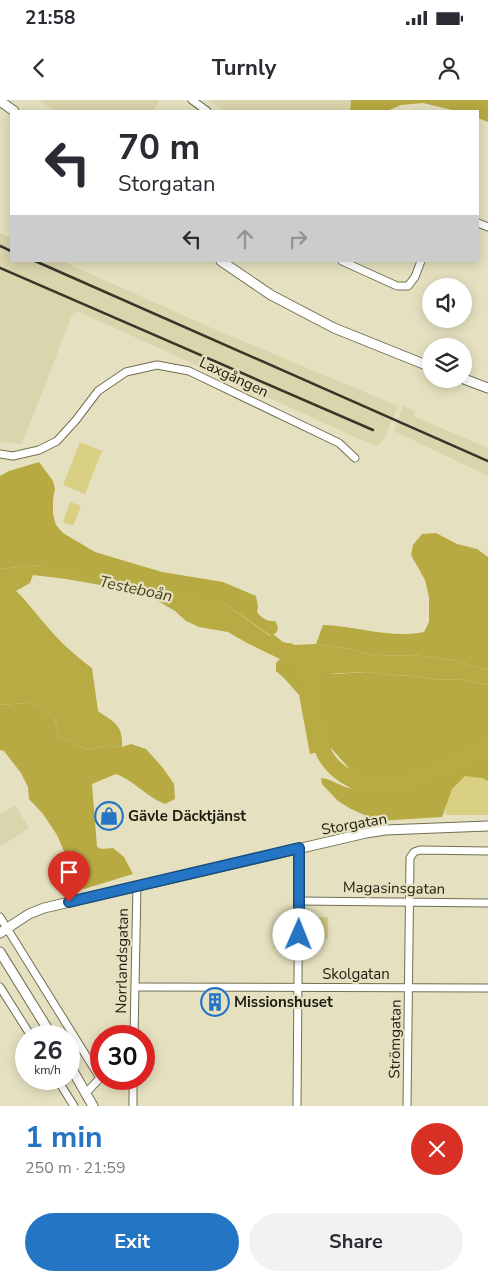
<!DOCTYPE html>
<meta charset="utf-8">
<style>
body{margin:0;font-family:"Nunito Sans",sans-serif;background:#f2f2f3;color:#2b2b33;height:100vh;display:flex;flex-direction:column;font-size:19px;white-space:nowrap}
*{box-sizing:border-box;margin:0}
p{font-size:16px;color:#7c7c81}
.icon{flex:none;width:28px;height:28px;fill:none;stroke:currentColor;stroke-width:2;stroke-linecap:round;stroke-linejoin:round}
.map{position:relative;height:1006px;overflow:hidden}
.sheet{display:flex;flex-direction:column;background:#fff;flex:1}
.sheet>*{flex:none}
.banner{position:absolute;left:10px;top:10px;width:469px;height:152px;border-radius:0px;box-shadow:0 2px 12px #0003;background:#fff;color:#2b2b33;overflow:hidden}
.tools{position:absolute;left:422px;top:178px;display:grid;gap:10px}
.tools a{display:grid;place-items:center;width:50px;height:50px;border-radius:50%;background:#fff;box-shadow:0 2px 12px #0003;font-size:25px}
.speed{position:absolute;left:15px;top:925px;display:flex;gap:10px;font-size:25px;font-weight:700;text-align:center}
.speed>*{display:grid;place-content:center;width:65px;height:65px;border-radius:50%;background:#fff;box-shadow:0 2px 12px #0003;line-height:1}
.speed small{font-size:12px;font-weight:400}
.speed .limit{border:8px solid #d22;background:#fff;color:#111}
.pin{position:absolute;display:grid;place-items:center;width:42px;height:42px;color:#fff;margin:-51px -21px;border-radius:50% 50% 50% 0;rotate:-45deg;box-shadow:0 0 5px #0007}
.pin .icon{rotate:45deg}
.me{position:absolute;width:55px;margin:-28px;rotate:1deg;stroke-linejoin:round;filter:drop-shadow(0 0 4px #0008)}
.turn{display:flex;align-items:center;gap:18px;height:105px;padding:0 25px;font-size:22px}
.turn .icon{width:65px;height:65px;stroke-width:2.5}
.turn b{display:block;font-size:35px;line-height:42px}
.lanes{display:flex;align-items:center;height:48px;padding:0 25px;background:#0003;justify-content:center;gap:25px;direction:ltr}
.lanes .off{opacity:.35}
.round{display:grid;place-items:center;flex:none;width:52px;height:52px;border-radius:26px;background:#f2f2f3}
.headline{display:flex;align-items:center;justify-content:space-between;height:85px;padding:0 25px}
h1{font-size:30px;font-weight:700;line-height:38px;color:#2475c4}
.cta{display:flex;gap:10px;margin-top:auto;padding:10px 25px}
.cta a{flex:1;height:58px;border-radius:30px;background:#2475c4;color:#fff;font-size:20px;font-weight:700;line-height:58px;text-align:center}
.cta a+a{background:#f2f2f3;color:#2b2b33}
.status{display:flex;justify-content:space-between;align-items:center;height:35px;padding:0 25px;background:#fff;direction:ltr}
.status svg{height:14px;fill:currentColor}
header{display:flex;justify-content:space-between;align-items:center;height:65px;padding:0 25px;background:#fff;font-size:22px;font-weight:700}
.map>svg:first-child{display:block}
</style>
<div class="status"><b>21:58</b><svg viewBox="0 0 49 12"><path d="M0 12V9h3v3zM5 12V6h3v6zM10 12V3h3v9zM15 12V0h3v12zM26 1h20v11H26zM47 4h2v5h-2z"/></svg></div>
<header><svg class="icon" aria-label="back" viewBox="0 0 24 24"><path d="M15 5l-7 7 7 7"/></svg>Turnly<svg class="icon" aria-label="person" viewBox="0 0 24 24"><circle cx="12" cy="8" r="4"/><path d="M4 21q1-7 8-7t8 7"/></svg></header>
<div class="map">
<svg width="488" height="1006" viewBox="0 0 488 1006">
<rect width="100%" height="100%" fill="#e5e1c0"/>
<!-- built -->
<g fill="#dad5ad">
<path d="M40,0H160L153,11H54Z"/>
<path d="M208,0H351L350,11H224Z"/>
<path d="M0,133L11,138V161H62L207,226L398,306L385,337L377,347L77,211L72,215L22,344L0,342Z"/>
<path d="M403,306L415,311L413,316L488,348V376L394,331Z"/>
<path d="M15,705L29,728L0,747V714Z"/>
</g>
<!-- green -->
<g fill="#dad083">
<path d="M80,342L102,351L85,394L63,385Z"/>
<path d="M70,402L81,406L73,426L63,422Z"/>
<path d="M488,664V715H447L445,712L450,683Z"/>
<rect x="318" y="817" width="10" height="21"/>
</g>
<!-- forest -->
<g fill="#b7aa43">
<path d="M351,0H488V22L478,18V11H456L423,3L401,5L387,11H350Z"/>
<path d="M39,362L53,381L55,389L53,399V414L56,425L63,433L95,452L162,472L223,482L256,496L258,506L257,512C261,518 268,522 275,521L278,527L277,532L271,536L227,505L37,465L0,469V376L9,371Z"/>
<path d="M436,433L457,444L477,449L488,457V570L453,560L412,555L376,556L351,549L316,544L323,525C357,526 391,539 424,532L429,522V497L425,480L411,455L413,445L422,434Z"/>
<path d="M280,559L335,574L368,572L397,576L410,575L438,580L460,579L488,585V681L482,678L465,676L452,689L442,717L378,721L351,709L338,701L322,684L321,678C333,679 342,688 354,689L358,679L356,676L331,648L310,654L299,595L284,578L276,571V563Z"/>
<path d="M26,603L38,606L55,619L59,637L89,650L108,645L122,647L131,644L146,649L163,668L174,684L175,699L165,704C146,697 135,681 116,674L92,684L97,747L102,749L113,748L124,757L133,774L84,789L69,786L66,756L57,735L43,714L29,699L28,687L21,673L4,651L0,650V605Z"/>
</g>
<!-- water -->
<path fill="#b8ab44" d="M37,465L150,484L227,505L270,536L273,534L283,542L294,545L316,544L351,549L376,556L412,555L453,560L488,570V585L460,579L438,580L410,575L397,576L368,572L322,574L280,559L247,543L228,532L199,527L186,521L175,511L153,498L123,489L66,479L33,475L30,483L16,491C27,501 35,513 45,524C59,541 74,555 92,568L98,611C115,623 123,625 122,647L108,645L89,650L59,637L55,619L38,606L26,603L0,605V469Z"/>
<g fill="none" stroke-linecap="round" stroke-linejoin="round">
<!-- river -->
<path stroke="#b8ab44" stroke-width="16" d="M289,551C316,576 309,588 315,620C317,631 319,643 324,653C329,663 335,669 344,675C348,677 353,681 357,682C399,694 451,663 488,647"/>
<defs>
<g id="minor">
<path d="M192,0L207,11"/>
<path d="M478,123L488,127"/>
<path d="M342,161L397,186H408L415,177L421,161"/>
<path d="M0,354L13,356L39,350L57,341L76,320L98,291L126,272L157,265L189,271L339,343L355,358"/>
<path d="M299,801L488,803"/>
<path d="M0,817L100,978L86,993"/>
<path d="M0,887L31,936"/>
<path d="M135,887L488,888"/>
<path d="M134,936L137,786"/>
<path d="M57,979L74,1006"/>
<path d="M133,1006V979"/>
<path d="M297,1006L299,748"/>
<path d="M407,1006L410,758L414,752L420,750L488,751"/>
</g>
<g id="tertiary">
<path d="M0,1L14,11"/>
<path d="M221,161L271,195L334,228L431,267"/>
<path d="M464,279L488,288"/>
<path d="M0,833L29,814L44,808L366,733L385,730L488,726"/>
<path d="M0,852L52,936"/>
<path d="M69,964L93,1006"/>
</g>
</defs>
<!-- minor casing -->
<use href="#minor" stroke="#726f51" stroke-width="9"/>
<!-- tertiary casing -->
<use href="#tertiary" stroke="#726f51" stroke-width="11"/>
<!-- minor -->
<use href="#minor" stroke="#fff" stroke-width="7"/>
<!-- tertiary -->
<use href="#tertiary" stroke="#fff" stroke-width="9"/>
<!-- rail -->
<g stroke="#373627" stroke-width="2.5">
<path d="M0,146L11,151"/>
<path d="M35,161L488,361"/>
<path d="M0,168L373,330"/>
</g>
</g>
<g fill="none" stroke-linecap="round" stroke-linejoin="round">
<defs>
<path id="route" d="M69,802L299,748V835"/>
</defs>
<!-- route casing -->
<use href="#route" stroke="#174c7f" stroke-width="12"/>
<!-- route -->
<use href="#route" stroke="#2475c4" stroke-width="9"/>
</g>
<!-- icons -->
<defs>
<symbol id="shop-ring" viewBox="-11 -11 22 22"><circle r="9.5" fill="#e5e1c0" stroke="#2475c4" stroke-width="1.5"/><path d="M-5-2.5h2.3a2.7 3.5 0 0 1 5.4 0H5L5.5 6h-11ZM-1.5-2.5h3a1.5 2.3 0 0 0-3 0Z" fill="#2475c4"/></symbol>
<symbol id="building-ring" viewBox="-11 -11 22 22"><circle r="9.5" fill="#e5e1c0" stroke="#2475c4" stroke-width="1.5"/><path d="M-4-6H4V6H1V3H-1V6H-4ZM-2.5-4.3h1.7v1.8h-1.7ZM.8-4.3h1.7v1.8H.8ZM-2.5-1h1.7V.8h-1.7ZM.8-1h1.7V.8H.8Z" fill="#2475c4"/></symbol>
</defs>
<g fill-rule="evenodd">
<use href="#shop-ring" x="93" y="700" width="32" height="32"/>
<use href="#building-ring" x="199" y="886" width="32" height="32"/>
</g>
<g text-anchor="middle" stroke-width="4.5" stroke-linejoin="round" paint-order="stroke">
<!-- street labels -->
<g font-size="15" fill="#1c1b0f" stroke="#e5e1c0">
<text transform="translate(234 277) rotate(25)" y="5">Laxgången</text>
<text transform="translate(354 724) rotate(-10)" y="5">Storgatan</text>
<text transform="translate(394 788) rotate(1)" y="5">Magasinsgatan</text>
<text transform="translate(122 861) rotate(-89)" y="5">Norrlandsgatan</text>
<text x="356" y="879">Skolgatan</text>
<text transform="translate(395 939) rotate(-89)" y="5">Strömgatan</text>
</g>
<!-- poi labels -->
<g font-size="15" font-weight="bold" fill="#1c1b0f" stroke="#e5e1c0" text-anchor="start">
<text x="128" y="721">Gävle Däcktjänst</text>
<text x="234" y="907">Missionshuset</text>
</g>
<!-- water labels -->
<g font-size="16" font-style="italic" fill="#484318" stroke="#e5e1c0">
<text transform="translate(136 488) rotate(12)" y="6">Testeboån</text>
</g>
</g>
</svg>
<div class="tools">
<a><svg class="icon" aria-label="sound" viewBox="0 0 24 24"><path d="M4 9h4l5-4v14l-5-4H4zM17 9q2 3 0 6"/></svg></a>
<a><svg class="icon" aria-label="layers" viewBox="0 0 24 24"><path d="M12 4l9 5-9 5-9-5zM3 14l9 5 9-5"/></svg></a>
</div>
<div class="speed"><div>26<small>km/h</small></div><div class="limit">30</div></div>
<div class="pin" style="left:69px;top:802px;background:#d93025"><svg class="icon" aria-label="arrive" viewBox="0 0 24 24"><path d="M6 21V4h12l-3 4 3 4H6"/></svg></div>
<svg class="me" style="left:299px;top:835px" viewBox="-20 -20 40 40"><circle r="19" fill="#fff"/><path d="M0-13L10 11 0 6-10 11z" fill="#2475c4"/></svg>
<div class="banner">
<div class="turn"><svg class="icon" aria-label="left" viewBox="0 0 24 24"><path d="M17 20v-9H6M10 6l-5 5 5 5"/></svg><div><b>70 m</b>Storgatan</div></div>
<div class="lanes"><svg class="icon" aria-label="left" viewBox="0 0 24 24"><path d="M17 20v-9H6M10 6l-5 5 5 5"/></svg><svg class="icon off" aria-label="ahead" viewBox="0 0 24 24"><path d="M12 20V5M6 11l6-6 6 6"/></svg><svg class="icon off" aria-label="right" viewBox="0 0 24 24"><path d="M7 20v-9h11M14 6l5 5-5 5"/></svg></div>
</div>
</div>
<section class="sheet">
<div class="headline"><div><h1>1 min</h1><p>250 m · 21:59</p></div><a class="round" style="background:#d93025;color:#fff"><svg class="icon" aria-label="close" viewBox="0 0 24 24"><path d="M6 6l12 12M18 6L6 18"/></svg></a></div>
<div class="cta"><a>Exit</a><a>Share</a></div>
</section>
